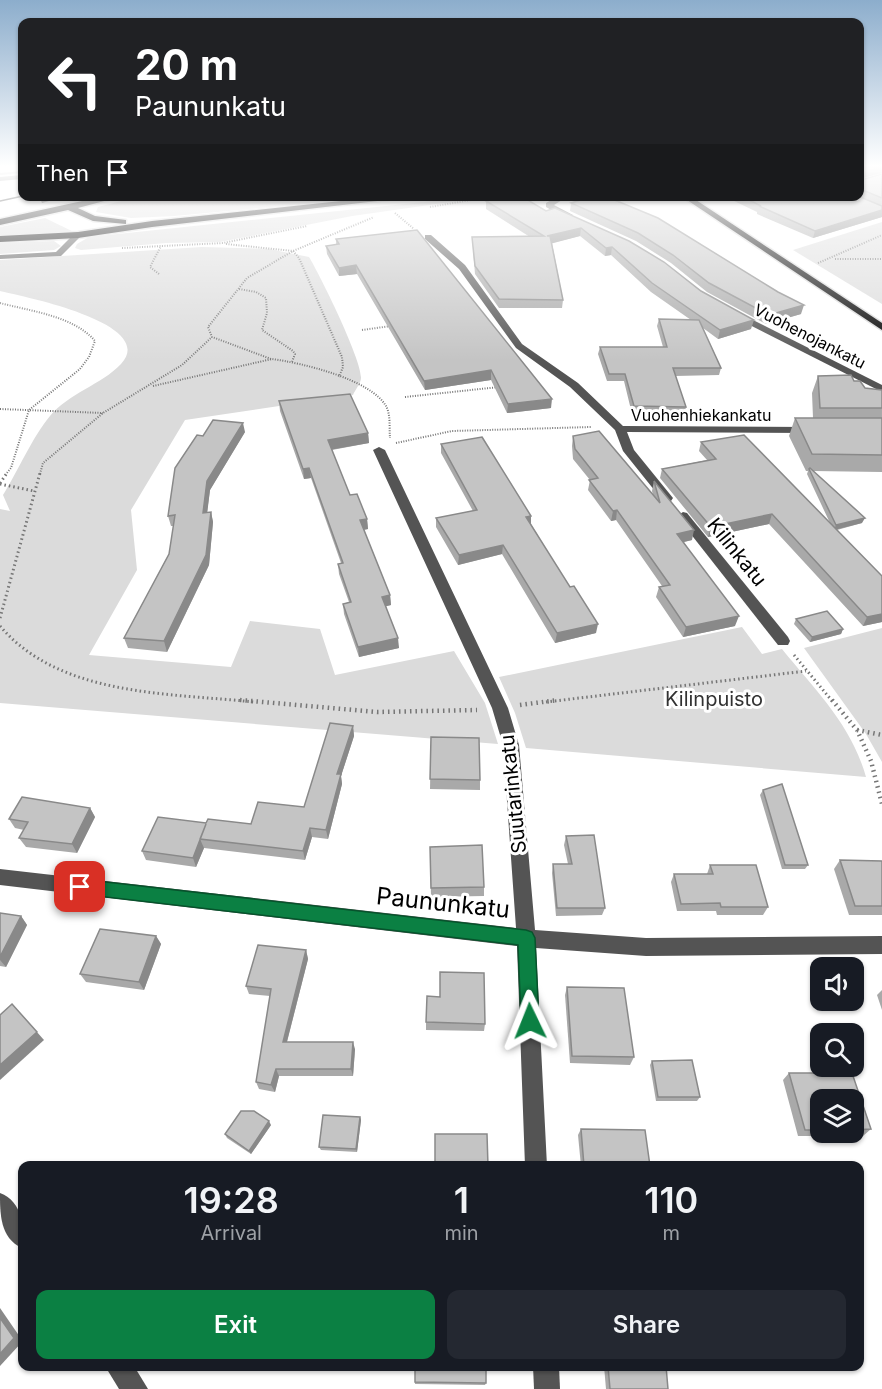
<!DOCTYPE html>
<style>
body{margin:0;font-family:Inter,sans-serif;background:#242831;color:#f1f3f6;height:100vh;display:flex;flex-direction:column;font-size:22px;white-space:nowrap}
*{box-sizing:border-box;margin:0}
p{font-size:20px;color:#9ea1a6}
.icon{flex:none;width:33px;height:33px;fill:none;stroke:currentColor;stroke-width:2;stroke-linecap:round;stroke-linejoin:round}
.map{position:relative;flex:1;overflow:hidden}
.drawer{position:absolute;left:18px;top:1161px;width:846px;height:210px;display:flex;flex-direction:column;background:#171b24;border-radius:12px;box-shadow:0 2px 4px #0004}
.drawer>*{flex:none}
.banner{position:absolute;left:18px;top:18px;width:846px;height:183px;border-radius:12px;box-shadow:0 2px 4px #0004;background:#202124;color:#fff;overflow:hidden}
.controls{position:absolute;left:810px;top:957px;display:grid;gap:12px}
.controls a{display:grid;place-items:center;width:54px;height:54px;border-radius:12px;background:#171b24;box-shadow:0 2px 4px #0004;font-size:30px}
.pin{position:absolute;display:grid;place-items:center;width:51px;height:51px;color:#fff;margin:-26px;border-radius:12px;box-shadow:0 3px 9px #0006}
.me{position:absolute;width:66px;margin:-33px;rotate:358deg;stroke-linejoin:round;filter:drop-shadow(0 0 4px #0008)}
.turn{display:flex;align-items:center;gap:21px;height:126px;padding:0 18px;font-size:27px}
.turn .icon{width:78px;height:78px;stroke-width:2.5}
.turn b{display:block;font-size:42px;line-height:51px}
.then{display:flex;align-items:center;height:57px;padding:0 18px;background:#0003;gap:12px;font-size:22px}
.eta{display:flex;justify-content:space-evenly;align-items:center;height:102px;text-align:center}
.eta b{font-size:36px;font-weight:600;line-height:42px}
.button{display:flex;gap:12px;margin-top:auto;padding:12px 18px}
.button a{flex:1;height:69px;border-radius:12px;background:#0b8043;color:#fff;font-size:24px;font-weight:600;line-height:69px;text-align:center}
.button a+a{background:#242831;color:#f1f3f6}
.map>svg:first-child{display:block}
</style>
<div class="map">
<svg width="882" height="1389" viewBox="0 0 882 1389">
<rect width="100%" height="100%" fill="#fff"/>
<!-- green -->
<g fill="#dbdbdb">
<path d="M137,197V196L380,197L174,216L131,218L96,212L98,207Z"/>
<path d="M472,197H486L352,216L220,242L166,243L81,250L75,248L77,244L89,237Z"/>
<path d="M45,218L76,233L0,238V227Z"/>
<path d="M882,222V304L793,250Z"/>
<path d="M54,241L61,246L54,250L0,254V243Z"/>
<path d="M202,247L269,249L309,257C320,275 362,360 361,378C361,383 355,390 353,395L185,420L131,510L137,570L89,655L231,667L250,621L320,629L335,675L454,651L485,703L498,744L0,703V509L10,511L3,495C18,471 33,436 50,416C69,393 101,385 121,364C159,323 21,296 0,291V260Z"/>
<path d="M742,627L762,654L782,649C816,691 851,724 866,777L526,748L515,713L499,677Z"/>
<path d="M882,628V762L866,734L804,648Z"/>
</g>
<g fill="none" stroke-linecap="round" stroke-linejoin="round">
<!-- stream -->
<path fill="#a2a2a2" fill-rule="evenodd" d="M21,171L22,173L0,175V173Z"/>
<defs>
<path id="major" d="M681,196H690L882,323V330Z"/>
<g id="highway">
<path d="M105,196H123L78,208L95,216L126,220V224L93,221L68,210L0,225V219Z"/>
<path d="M388,196H421L152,227L78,238L0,242V236L78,232L152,221Z"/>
</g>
</defs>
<!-- major casing -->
<use href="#major" stroke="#dbdbdb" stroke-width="3"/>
<!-- highway casing -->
<use href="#highway" stroke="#dbdbdb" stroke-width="3"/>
<!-- path-far2 -->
<g stroke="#767676" stroke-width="2" stroke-dasharray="1 1.5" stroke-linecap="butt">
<path d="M430,207L494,196"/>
<path d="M395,213L414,229"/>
<path d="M226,244L293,251L299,258L342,357L343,367L339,377"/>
<path d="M122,248L223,243L307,226"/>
<path d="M835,259H882"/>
<path d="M818,263L882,235"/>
<path d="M159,274L150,267L161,246"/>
<path d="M239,289L256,292L266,298L267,313L262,330L293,351L295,354L292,362"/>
<path d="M0,303C30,311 74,316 95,341L89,357L80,369L29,410L11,468L6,474"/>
<path d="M362,330L391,326"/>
<path d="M271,359L212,337L208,327L247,278L293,251L374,217"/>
<path d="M153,386L272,359C302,363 370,379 386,406C391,415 389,428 390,438"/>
<path d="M405,397L499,387"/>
<path d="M0,409L103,413"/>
<path d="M396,443L452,431L591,427"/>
<path d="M40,474L43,463L103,413L182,365L212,337"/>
</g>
<!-- path-far1 -->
<g stroke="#767676" stroke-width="3" stroke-dasharray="1.5 3" stroke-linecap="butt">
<path d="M0,483L7,473"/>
<path d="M0,484L34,491"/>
<path d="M0,618L40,473"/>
<path d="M0,626C60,697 170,693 254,702"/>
<path d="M794,655L833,702"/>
<path d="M546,702L806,671"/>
</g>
<!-- path -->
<g stroke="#767676" stroke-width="4.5" stroke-dasharray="1.5 4" stroke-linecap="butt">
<path d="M240,700L377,712L477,710"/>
<path d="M832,700L857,730L871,761L882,804"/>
<path d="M520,705L558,700"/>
<path d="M857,730L882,735"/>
</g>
<!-- minor -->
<g fill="#545454" fill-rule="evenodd">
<path d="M22,175V179L0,181V177Z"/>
<path d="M39,196H46L49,201L42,203Z"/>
<path d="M555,198L562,200L554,205L573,215V219H567L546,207V203Z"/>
<path d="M75,233L82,235L61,256L0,259V255L56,252Z"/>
<path d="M425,235H431L465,265L522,344L578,383L623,426L810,427L815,430L810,433L627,432L634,450L673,498L671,501H663L623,451L615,430L570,387L516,348L459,269L425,239Z"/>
<path d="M735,311L882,385V392L732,316L730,314Z"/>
<path d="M379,447L385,450L508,708L519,745L535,930L646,938L882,936V954L646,956L536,948L547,1166H525L517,946L0,885V869L516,928L503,745L492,708L373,450Z"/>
<path d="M683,512L687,513L788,637L790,641L788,645H778L679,519L677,516Z"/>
<path d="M0,1193C23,1202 24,1227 22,1248C0,1238 0,1214 0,1193Z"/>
<path d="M105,1366H134L148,1389H119Z"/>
<path d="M533,1366H559L560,1389H534Z"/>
</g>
<!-- major -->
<use href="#major" fill="#000" fill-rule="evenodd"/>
<!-- highway -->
<use href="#highway" fill="#000" fill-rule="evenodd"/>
<!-- tram -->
<path stroke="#000" stroke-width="1.5" d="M0,201L23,196"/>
</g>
<!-- wall -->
<g fill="#a9a9a9" fill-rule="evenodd">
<path d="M860,167H882V173L861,178V180L882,174V217L813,238L757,214V212L728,198V196H860Z"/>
<path d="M594,196L801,314L766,324L707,292L671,263L636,241L570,211L571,203Z"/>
<path d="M486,201L546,211L555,208L701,291L751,329L718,339L703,328L721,368L719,375L675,376L686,407L684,415L632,414L624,381H607L598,354L600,347H663L657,326L659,319L691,320L651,292L611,255L605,256L580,236L552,243L563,300L562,308H499L475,274L472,237H530L486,209Z"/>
<path d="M336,239L551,408L507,413L491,380L425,390L357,274L339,276L327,254L326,246L336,245Z"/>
<path d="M818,376L854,381L865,388L882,390V472L813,471L862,523L837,530L882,576V622L863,626L769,524L708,537L660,478L662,469L707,460L699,451L701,442L830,523L807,474L808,471H806L789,436L795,418H813L812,393Z"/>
<path d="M279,401L368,433L369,443L332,450L350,495L367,519L368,529L364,530L390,595L391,605L386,606L399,648L359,657L344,614L343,604L349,602L339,574L338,564L341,563L311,478L304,479L280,411Z"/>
<path d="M245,432L210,490L207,512H211L213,522L209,565L167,652L128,648L124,638L169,554L174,526H171L168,516L203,436Z"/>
<path d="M573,436L653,495L652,491L654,481L692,540L684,542L735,626L683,637L656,597L659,587L662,586L616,520L611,521L588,490L590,480L573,459L572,446Z"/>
<path d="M441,444L531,524L596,633L555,643L502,554L458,565L436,527V518L473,511L441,453Z"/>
<path d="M796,619L843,629L841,634L810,642L794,624Z"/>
<path d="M353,726L354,736L341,776L342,784L328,839L312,837L305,860L204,848L196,867L146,860L142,851L206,823L251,824L304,807Z"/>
<path d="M431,737L480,780V790L430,789Z"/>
<path d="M763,790L808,865L805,869H782L760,795Z"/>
<path d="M90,808L95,817L77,853L26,847L19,838L24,830L15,828L9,819Z"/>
<path d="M566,836L605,908L602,915L556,916L552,873L553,864H568L564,845Z"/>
<path d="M430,847L484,887V896L431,897Z"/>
<path d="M840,860L882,861V915H849L834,869Z"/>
<path d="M710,865L768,907L763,915H717L716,911H677L671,882L674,874H707Z"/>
<path d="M0,913L21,916L27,925L6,967L0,966Z"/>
<path d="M156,936L161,944L144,990L86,982L80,974Z"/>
<path d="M306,950L308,959L287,1042L355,1049L353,1076H279L275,1092L259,1089L256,1082L270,996L249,994L246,986Z"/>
<path d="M567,987L634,1057L630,1065L570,1063L565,995Z"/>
<path d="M882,990V1010L877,995Z"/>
<path d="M426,1022L485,1024L484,1031L426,1030Z"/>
<path d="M652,1061L700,1097L697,1101H656L650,1065Z"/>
<path d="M789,1073H852L871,1129L863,1136H798L783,1080ZM820,1100H854V1132H820Z"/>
<path d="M360,1117L361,1120L357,1152L321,1150L319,1147Z"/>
<path d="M271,1125L251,1154L227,1138L225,1134Z"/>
<path d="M581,1129L650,1166H581L578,1135Z"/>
<path d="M604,1366H666L668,1389H606Z"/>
<path d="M415,1382L486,1383L485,1385L415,1384Z"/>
</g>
<!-- shaded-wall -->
<g fill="#898989">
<path d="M882,167V173L860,179L862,172Z"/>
<path d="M882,210V217L813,238L815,231Z"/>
<path d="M581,228L580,236L546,245L547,236Z"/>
<path d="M612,247L611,255L605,256L606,248Z"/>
<path d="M356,265L357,274L339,276V268Z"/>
<path d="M804,305L801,314L766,324L769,315Z"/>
<path d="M754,320L751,329L718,339L720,330Z"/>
<path d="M491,370V380L425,390L424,381Z"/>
<path d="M552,399L551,408L507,413L508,404Z"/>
<path d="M243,423L245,432L210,490L206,523L203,513L207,481Z"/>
<path d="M368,433L369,443L329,450L328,440Z"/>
<path d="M309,468L311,478L304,479L303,469Z"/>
<path d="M617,510L616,520L611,521L613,511Z"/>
<path d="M211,512L213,522L209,565L167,652L164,641Z"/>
<path d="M772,514L769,524L708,537L711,527Z"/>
<path d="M531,516V526L526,517Z"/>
<path d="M865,518L862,523L834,530L836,525Z"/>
<path d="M367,519L368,529L361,530L360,520Z"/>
<path d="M694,530L692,540L675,544L677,534Z"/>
<path d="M503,545L502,554L458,565L459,555Z"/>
<path d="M390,595L391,605L383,607L382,597Z"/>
<path d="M882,614V622L863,626L867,617Z"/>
<path d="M739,616L735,626L683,637L686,627Z"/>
<path d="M598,624L596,633L555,643L557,633Z"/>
<path d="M843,629L841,634L810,642L812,637Z"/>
<path d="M398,638L399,648L359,657L358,647Z"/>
<path d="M353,726L354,736L341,776L342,784L328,839L326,830L337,774Z"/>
<path d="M90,808L95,817L77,853L72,844Z"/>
<path d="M206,824L200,839L204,848L196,867L193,858Z"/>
<path d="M310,828L312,837L305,860L303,851Z"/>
<path d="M21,916L27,925L6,967L0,960V957Z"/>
<path d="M156,936L161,944L144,990L139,982Z"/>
<path d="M306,950L308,959L285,1049L283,1042Z"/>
<path d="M12,1004L44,1040L0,1080V1065Z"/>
<path d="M353,1042L355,1049L353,1076L351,1069Z"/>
<path d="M276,1069L279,1076L275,1092L271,1085Z"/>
<path d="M360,1117L361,1120L357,1152L356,1149Z"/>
<path d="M269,1121L271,1125L251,1154L249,1151Z"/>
<path d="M0,1308L22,1340V1342L0,1366Z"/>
</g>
<!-- building -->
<g fill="#c4c4c4" stroke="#898989" stroke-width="1.5">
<path d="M860,167H881L862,172L861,180L882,174V198L860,189Z"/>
<path d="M509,196H521L546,211L555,208L629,241L664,262L701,291L754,320L720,330L652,283L612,247L606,248L581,228L547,236H550L563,300L499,299L475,266L472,237L544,236L486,201Z"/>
<path d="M594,196H605L658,218L778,292L804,305L769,315L709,283L673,255L638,233L571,203Z"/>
<path d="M741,196H858L882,206V210L815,231L759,206H761Z"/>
<path d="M417,230L552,399L508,404L491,370L424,381L356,265L339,268L326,246L339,244L336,239Z"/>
<path d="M659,319L699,320L721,368H673L686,407L634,406L625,374H609L600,347H667Z"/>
<path d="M851,375L854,381H860L865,388L882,390V408H820L818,376Z"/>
<path d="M350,394L368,433L328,440L350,495L357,494L367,519L360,520L390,595L382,597L398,638L358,647L343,604L351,602L338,564L343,563L309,468L303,469L279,401Z"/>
<path d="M795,418H882V455L812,454Z"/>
<path d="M213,420L243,423L207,481L203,513L211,512L206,555L164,641L124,638L169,554L175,515L168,516L175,468L197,435L203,436Z"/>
<path d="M599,431L660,503L654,481L694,530L677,534L739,616L686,627L659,587L670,585L617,510L613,511L589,480L598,478L575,449L573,436Z"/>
<path d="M744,435L882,576V614L867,617L772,514L711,527L662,469L716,459L701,442Z"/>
<path d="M482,437L531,516L526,517L570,587L574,586L598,624L557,633L503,545L459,555L436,518L477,510L441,444Z"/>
<path d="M810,468L865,518L836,525L809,469Z"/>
<path d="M827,611L843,629L812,637L796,619Z"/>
<path d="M330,723L353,726L337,774H341L326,830L310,828L303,851L200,839L206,824L193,858L142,851L158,817L206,823L208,819L251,824L258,802L304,807Z"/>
<path d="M431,737L479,738L480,780L430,779Z"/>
<path d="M782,784L808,865H785L763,790Z"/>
<path d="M22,797L90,808L72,844L19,838L28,822L9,819Z"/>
<path d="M594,835L605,908H557L553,864H572L566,836Z"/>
<path d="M482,845L484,887L431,888L430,847Z"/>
<path d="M840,860L882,861V906H855Z"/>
<path d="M710,865H756L768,907H721L720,903L681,904L674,874H713Z"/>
<path d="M0,913L21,916L0,957Z"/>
<path d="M100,929L156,936L139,982L80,974Z"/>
<path d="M258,945L306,950L283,1042H353L351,1069H276L271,1085L256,1082L271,989L246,986Z"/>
<path d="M440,972L484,973L485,1024L426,1022L427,996L440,997Z"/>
<path d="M567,987L624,988L634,1057L572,1056Z"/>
<path d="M12,1004L37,1032L0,1065V1015Z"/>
<path d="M692,1060L700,1097H658L652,1061Z"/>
<path d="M789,1073H852L871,1129L854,1130V1100H820V1130H805Z"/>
<path d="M241,1111H254L269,1121L249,1151L225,1134Z"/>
<path d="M323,1115L360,1117L356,1149L319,1147Z"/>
<path d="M581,1129L645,1130L650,1166H584Z"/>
<path d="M435,1134H487L488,1166H423L435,1165Z"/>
<path d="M0,1318L14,1338L0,1354Z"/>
<path d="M415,1366H486V1383L415,1382Z"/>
<path d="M608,1366H666L668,1389H610Z"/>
</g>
<!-- sky -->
<linearGradient id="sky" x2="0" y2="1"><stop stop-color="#8cadcc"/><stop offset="0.46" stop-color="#fff"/><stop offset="1" stop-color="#fff" stop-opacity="0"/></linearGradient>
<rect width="882" height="361" fill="url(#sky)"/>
<!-- route -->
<path fill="#0b8043" stroke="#07532c" stroke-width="1.5" d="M80,879L526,930L532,932L535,938L539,1021L536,1027L530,1030L523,1027L521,1021L518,945L80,894L74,892L72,887L74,881Z"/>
<g text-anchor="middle" stroke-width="6" stroke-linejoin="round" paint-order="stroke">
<!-- far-street labels -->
<g font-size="16" fill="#000" stroke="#fff">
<text transform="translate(810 336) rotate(27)" y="6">Vuohenojankatu</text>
<text x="701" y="421">Vuohenhiekankatu</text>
</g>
<!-- street labels -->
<g font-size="20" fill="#000" stroke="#fff">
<text transform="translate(737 552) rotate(51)" y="7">Kilinkatu</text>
<text transform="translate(513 794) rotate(-96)" y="7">Suutarinkatu</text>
</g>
<!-- park labels -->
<g font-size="20" fill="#323232" stroke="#fff">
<text x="714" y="706">Kilinpuisto</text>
</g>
<!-- near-street labels -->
<g font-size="24" fill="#000" stroke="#fff">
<text transform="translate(443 903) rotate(6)" y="8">Paununkatu</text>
</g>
</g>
</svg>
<div class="controls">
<a><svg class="icon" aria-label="sound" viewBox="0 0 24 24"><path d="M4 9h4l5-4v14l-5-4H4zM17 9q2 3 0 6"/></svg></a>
<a><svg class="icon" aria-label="search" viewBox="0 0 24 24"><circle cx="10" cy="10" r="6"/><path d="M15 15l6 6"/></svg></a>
<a><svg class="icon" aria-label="layers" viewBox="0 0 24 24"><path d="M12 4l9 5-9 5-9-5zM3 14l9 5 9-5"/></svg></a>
</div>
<div class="pin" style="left:80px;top:887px;background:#d93025"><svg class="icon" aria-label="arrive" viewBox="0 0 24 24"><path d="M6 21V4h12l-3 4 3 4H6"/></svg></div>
<svg class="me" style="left:530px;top:1021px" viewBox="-20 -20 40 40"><path d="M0-17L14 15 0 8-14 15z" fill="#0b8043" stroke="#fff" stroke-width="4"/></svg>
<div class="banner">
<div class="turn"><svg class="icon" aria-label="left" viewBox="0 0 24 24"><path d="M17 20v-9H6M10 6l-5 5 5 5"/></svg><div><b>20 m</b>Paununkatu</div></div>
<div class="then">Then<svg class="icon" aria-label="arrive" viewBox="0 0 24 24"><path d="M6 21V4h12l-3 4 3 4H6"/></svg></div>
</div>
<section class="drawer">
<div class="eta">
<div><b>19:28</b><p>Arrival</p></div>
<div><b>1</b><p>min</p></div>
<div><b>110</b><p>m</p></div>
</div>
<div class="button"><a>Exit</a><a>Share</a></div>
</section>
</div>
